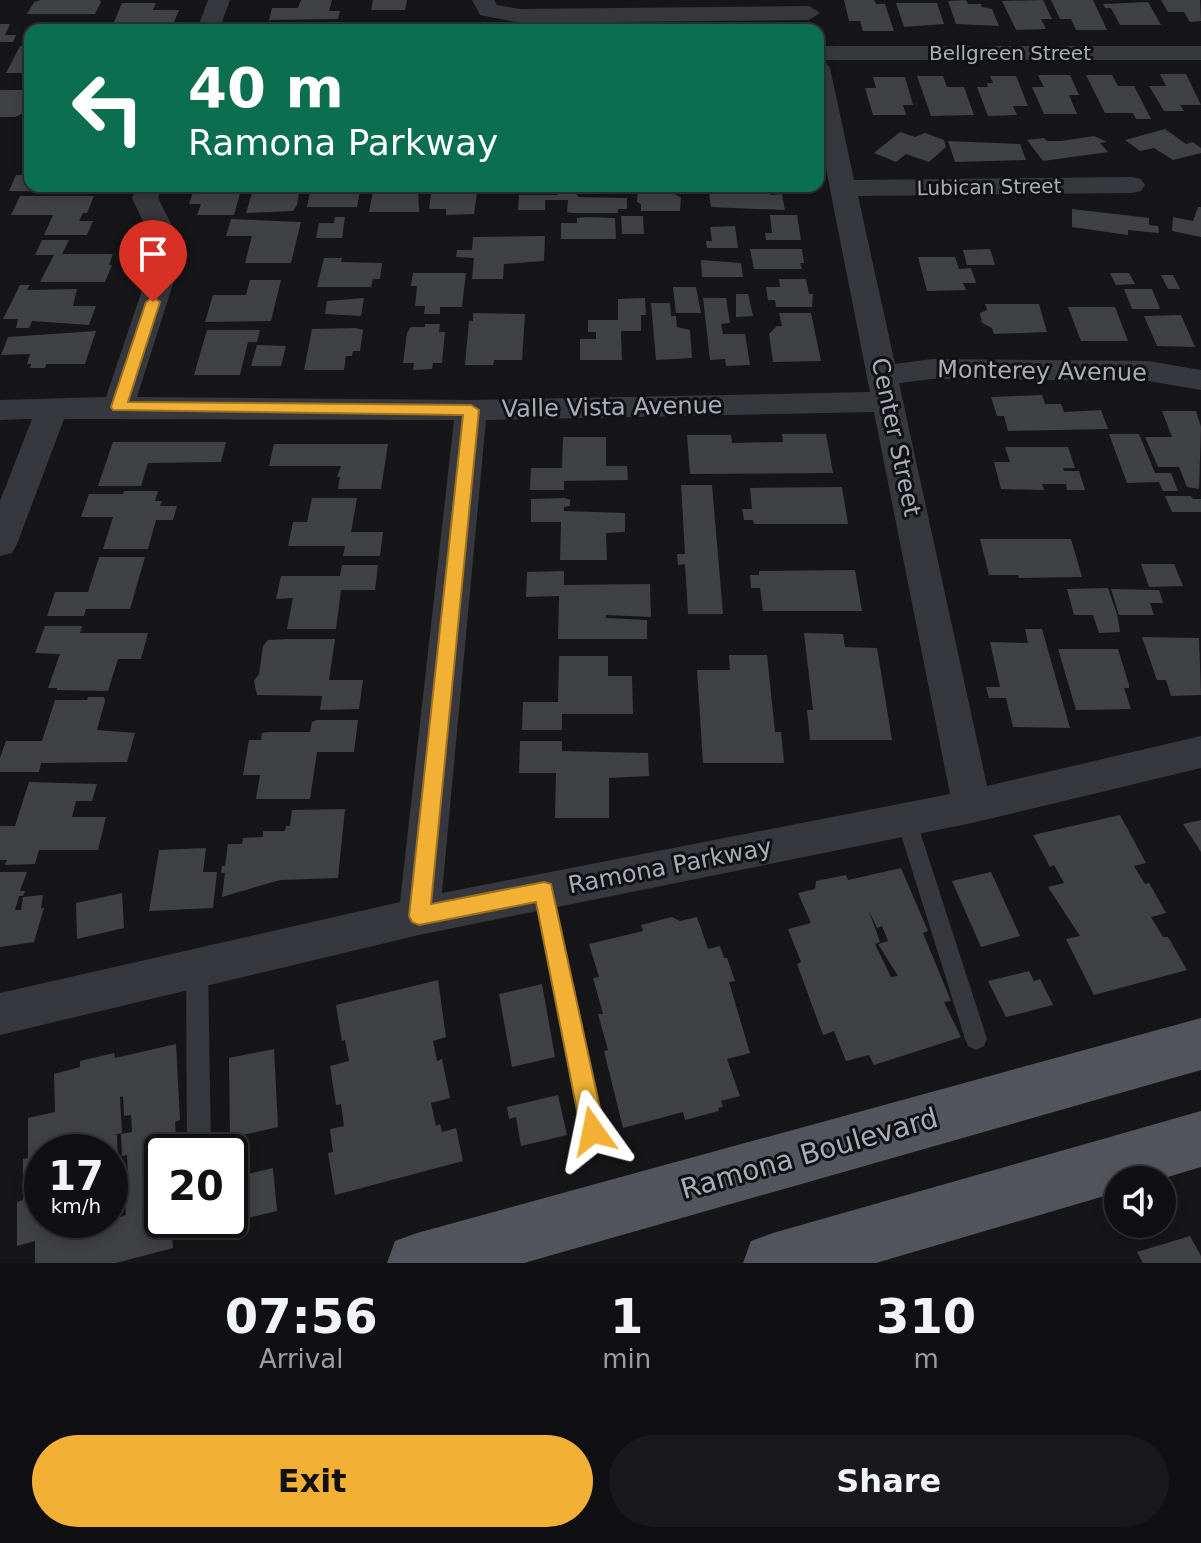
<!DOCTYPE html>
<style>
body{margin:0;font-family:"DejaVu Sans",sans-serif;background:#19191b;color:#f1f3f6;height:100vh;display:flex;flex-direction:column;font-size:30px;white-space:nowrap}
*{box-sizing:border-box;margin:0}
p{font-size:26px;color:#9c9d9f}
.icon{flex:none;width:44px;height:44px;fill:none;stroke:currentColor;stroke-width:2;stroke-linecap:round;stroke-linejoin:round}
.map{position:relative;height:1263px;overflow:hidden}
.side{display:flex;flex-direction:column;background:#101012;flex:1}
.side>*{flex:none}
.banner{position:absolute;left:24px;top:24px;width:800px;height:168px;border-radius:16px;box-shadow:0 4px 12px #0003,0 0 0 2px #303032;background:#0b6e4f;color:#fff;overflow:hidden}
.buttons{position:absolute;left:1104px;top:1166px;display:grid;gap:16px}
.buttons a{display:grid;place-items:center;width:72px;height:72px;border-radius:50%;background:#101012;box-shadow:0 4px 12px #0003,0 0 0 2px #303032;font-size:40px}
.speed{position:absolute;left:24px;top:1134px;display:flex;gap:16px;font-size:40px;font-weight:700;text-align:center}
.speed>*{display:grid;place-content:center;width:104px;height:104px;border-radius:50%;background:#101012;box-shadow:0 4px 12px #0003,0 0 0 2px #303032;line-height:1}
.speed small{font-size:20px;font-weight:400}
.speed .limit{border:4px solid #111;border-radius:12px;background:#fff;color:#111}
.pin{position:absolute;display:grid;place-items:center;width:68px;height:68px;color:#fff;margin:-82px -34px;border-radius:50% 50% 50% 0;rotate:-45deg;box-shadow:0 0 8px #0007}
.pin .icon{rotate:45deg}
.me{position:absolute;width:88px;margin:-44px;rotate:348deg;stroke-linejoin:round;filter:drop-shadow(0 0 6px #0008)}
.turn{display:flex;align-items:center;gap:28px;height:168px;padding:0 32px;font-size:36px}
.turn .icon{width:104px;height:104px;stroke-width:2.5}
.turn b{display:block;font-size:56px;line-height:68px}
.eta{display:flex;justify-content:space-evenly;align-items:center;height:136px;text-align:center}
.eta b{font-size:48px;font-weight:600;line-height:56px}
.cta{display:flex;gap:16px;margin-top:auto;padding:16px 32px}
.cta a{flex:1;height:92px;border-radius:48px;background:#f2b134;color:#111;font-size:32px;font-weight:600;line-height:92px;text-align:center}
.cta a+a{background:#19191b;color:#f1f3f6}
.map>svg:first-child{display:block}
</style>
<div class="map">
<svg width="1201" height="1263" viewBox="0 0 1201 1263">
<rect width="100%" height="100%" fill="#161618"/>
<!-- building -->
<g fill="#404145" fill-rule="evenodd">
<path d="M41,0H100L101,2L95,14H27L34,2Z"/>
<path d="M301,0H332L329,11H340L338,19L269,20L272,8H298Z"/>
<path d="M373,0H407L405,10H371Z"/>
<path d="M844,0H874L876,4H885L894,31H863L860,21H849Z"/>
<path d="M966,0L968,4H981L982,7L992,9L999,26L956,24L948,1Z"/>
<path d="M1043,0L1052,19H1041L1046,29L1016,30L1002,1Z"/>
<path d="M1051,0H1093L1107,30H1076L1071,19H1060Z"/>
<path d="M1161,0H1200L1201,21L1190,22L1184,12H1168Z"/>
<path d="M1148,2L1161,25H1120L1111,8H1105L1103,4Z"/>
<path d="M122,3H156L153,10H179L174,22H114Z"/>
<path d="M896,3H937L944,24L904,27Z"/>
<path d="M294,22L326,23L330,24L324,30H292Z"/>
<path d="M0,24H10L5,35H16L13,42H0Z"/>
<path d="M172,25L168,30H99L101,26Z"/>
<path d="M20,46H30V73H6Z"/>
<path d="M1160,74H1186L1201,105H1180L1184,111H1164L1149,86H1166Z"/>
<path d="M1038,75H1070L1079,95H1069L1077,114H1044L1032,87H1044Z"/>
<path d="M1086,75H1112L1118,86H1134L1151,119H1136L1133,113H1105Z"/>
<path d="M917,76H943L947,87H964L974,115L931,116Z"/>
<path d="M990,76H1016L1028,106H1013L1017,115L988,116L977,87H988L987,83H993Z"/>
<path d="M873,77H905L913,105H903L906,115H873L865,88H876Z"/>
<path d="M0,90H30V110L15,117H0Z"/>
<path d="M1165,129L1186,144L1193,142L1201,148V153L1173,160L1154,148L1140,151L1125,140Z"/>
<path d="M900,132L915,137L925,133L944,140L946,147L929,162L906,154L896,162L874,153Z"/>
<path d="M1094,136L1107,142L1100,143L1108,152L1043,161L1027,140L1044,138L1047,141H1061Z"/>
<path d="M948,141L1020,144L1026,160L955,162Z"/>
<path d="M16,175H30V186H98L96,192L9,191Z"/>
<path d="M195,186H242L234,215H197L201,204H189Z"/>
<path d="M254,186H300L297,205L293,211L246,213Z"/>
<path d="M311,186H361L357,207H307Z"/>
<path d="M374,186H418L419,212H369Z"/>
<path d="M432,186H478L474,214L446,215V209H429Z"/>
<path d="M560,186L583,189L576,194L579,197L627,198V209H618V213H572L567,212L568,200H545V210H518L519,195H558L552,191Z"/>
<path d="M638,186H676V195L681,197L680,211H641V204L637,202Z"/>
<path d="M708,186H773L774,189H770L771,195L782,194L785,210L711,207Z"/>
<path d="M20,196H94L87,213H83L79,221H93L87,235H44L53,215H11Z"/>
<path d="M1198,207H1201V237L1172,231L1173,217L1193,221Z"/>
<path d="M1072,209L1149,218V225L1158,226L1159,233L1128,230V235L1072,227Z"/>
<path d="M770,215H797L801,240H766L765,233H772Z"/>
<path d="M621,216H643L644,234H622Z"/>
<path d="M335,217H345L342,238H316L319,223H334Z"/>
<path d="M586,217L615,218L616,239H561V223H577V218Z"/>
<path d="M231,219L301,222L291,263H245L252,236H226Z"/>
<path d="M735,226L738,248H707L706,241H712L710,227Z"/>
<path d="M545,236L544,261L504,264L503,279H472L474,258L456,257L457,250H472L473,237Z"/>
<path d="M42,240H69L62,254H113L109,265H112L105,282H40L54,255H35Z"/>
<path d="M750,249H802L804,263H800L802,269H754Z"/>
<path d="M990,249L995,265H967L963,250Z"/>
<path d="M918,257H955L959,269L971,268L976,283H963L966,290L927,291Z"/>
<path d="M324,258H342L341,262L382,263L380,279H373L371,287H317Z"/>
<path d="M701,260L741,263L743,277H702Z"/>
<path d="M413,273H466L462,307H440V314H424L425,306H415L417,286H411Z"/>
<path d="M1110,273H1129L1135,284L1116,285Z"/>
<path d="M1161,275H1173L1180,289H1168Z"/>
<path d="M779,279H806L809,294H813L812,307H776L775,300H768L766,287H780Z"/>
<path d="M250,280H281L271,321L205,322L213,295H246Z"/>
<path d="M20,285H30L27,290L77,289L73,306H96L89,325L32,321L29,328H16L18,319H3Z"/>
<path d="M673,287H696L701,313H676Z"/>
<path d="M1124,289H1152L1160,309H1132Z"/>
<path d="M736,294H748L753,316L736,317Z"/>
<path d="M364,298L361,316L325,314L327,301Z"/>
<path d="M645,298L646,315H641V331H621L622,360H580V339H596V332H588V320H618V299Z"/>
<path d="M703,298H726L730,323L721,324L723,334H745L750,365L726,366L725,359L710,360Z"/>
<path d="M651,303H670L671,316H676L677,327L690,330L692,358L656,360Z"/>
<path d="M985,304H1039L1047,332L994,334L992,328L982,323L980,313L987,310Z"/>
<path d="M1068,307H1115L1128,341H1081Z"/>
<path d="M473,313L525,314L522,360H494L493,365H465L469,321H473Z"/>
<path d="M779,313H811L821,361L773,362L769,334L777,326H782Z"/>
<path d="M1181,315L1195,347L1157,346L1144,316Z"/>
<path d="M425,324H440L439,332H445L442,363H433L432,369L413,370L414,363H403L407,333L411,327H425Z"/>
<path d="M356,328L363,330L360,351H353L352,356H346L344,370H304L312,329Z"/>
<path d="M207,330H260L257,342H248L240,375H194Z"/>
<path d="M96,331L85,364H46L45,368H30L31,364H27L30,354L1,355L8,337Z"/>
<path d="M257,345L286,346L281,366H251Z"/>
<path d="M1042,395L1045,404H1061L1064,412L1101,410L1108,429L1008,431L1004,416H997L991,397Z"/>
<path d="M1162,411H1196L1201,427L1199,489L1187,487L1179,467H1158L1145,437H1172Z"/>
<path d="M782,434H826L833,473L690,474L687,435H731L732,443L783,442Z"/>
<path d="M1109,434H1139L1155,473H1171L1178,491H1163L1159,482L1127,483Z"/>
<path d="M563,437H606V466H627L628,480L564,481V490H530L531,468H562Z"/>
<path d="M113,442H226L221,462L148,463L141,486H98Z"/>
<path d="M274,444H388L381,489H338L340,477H337L341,466H269Z"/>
<path d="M1005,447H1068L1075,468H1063L1064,471H1079L1085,490H1067L1066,484H1042L1044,490L1001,489L994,462H1010Z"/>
<path d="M681,485H712L723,614H688L685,564L678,565L677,554H685Z"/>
<path d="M842,487L848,524H754L753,520H744L742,509H752L750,488Z"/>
<path d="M124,491H158L155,501H162L160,506H177L173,520H156L148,549H103L113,517H81L89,494H123Z"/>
<path d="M1165,496H1191L1193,499H1201V512H1172Z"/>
<path d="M312,498H357L351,532H383L380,556H343L345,546H288L293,522H307Z"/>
<path d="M565,498L570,500V506L564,507V511L625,513V532L606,533L607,560H560L561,522H531V499Z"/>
<path d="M980,539H1071L1082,577L1019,578L1018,575H989Z"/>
<path d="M99,557H145L130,609H86L84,616H47L55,592H88Z"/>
<path d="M1141,564H1174L1183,586L1149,587Z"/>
<path d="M342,565H378L375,590H341L336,629H287L293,598L276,599L281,576H340Z"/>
<path d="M855,570L862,611H763L760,588H751L750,575H759V571Z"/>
<path d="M564,571V585L650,584L651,617L606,615V618L647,620V639H558L559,596L526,597L527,572Z"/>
<path d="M1108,588L1117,614L1120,632L1099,633L1093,615H1074L1067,589Z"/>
<path d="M1111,589L1159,590L1163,603H1150L1154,615H1119Z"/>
<path d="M45,626H82L80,633H148L141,659H118L108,691L57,690V688H48L60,654L35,653Z"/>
<path d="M1025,629H1042L1070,728L1013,727L1006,698H989L986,687H1000L990,642L1028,643Z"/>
<path d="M804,633L843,634L845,647L877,648L892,740H810L807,710H813Z"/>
<path d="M1142,637L1199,638L1201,695L1171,696L1166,680H1157Z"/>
<path d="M287,639H335L329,680H363L359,709L320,710L322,696L257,695L254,681L259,674L263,646L268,640Z"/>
<path d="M1058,649H1118L1129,685V688H1124L1131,709L1076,710Z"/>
<path d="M729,655H767L775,732H781L784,763H703L697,670H730Z"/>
<path d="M559,656H608V676H632L633,714H562V730H522L523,702H558Z"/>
<path d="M88,697H104L105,701L97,730L135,733L127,762L41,763L39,772H0V758L6,741H42L55,700H87Z"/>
<path d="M317,720H358L354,752H317L310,799H256L260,775H243L249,740H261L262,733L269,732H310L312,722Z"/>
<path d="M520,741H562V751L648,753L649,776L609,778V818H555L556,773H519Z"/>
<path d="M29,782L97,784L92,801H76L72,817H106L98,850H39L35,864L5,865L7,860H0V826H15Z"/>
<path d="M345,809L338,878L280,880L222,897L225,873H221L222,866H225L228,844H242L243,838L263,837V831H285L286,826H290L292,810Z"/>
<path d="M1120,815L1146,863L1134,866L1145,884L1149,883L1166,913L1151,917L1163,937H1168L1187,970L1094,995L1066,939L1080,936L1048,887L1064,883L1054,865L1050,867L1033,835Z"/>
<path d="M1201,820V852L1183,824Z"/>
<path d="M206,848L203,872H217L213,908L149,911L159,850Z"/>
<path d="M901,868L928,931L923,933L951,1001L944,1002L961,1037L874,1065L869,1055L846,1061L834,1031L823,1035L797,964L801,962L788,929L811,923L798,893L815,889L816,881L846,875L848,880ZM869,911L877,928L882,926L888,941L878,944L898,976L891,977L875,944L880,942Z"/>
<path d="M0,872H27L20,891H25L23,896H19L15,910H21L23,897L43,895L41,908H44L34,942L0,947Z"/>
<path d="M991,872L1020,936L981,947L952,881Z"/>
<path d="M122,893L124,928L77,939L76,903Z"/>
<path d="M672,917L680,921L697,917L708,949L720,946L724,958H727L735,981L729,982L750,1053L727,1059L740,1096L721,1101L723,1107L718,1108L719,1111L685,1120L683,1112L623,1128L604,1051L608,1050L598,1014H603L593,978L599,977L589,944L643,931L641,925Z"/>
<path d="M1029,971L1034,981L1040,979L1053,1005L1006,1017L988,981Z"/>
<path d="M438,980L446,1037L433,1041L437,1061L442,1059L450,1098L431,1103L436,1126L440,1124L442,1132L456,1128L463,1161L335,1195L328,1153L333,1152L330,1129L344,1126L341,1104L336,1105L330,1066L349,1061L345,1040L342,1041L336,1005Z"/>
<path d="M542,984L555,1057L512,1067L499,994Z"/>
<path d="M176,1044L180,1120L175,1122L177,1152H162V1220H171L173,1248L116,1263H35V1241L17,1246V1202L23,1200V1159L28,1158V1118L55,1112L54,1074L80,1067V1061L114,1053L115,1058ZM123,1096L124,1116L131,1115L132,1132L121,1134L122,1156L127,1155L128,1174L117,1177L118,1199L125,1196L126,1215L115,1219L114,1178L110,1179V1220H42V1152H110V1178L118,1175L117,1135H113L122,1133L120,1097Z"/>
<path d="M274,1049L278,1127L230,1138L229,1058Z"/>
<path d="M558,1095L567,1135L521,1146L516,1117L509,1119L507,1107Z"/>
<path d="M273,1168L277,1211L230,1222V1178Z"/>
<path d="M1190,1236L1201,1256V1263H1143L1137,1252Z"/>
</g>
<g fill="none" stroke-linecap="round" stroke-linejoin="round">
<!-- lane -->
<g fill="#37383d" fill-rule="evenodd">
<path d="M906,811L913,813L916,819L987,1039L984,1046L976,1050L968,1046L965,1039L896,819L899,813Z"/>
<path d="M544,882L551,885L554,891L605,1131L601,1139L593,1143L585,1139L581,1131L534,891L537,885Z"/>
<path d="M197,958L205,961L208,968L211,1152H187L186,968L189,961Z"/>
</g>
<!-- street -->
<g fill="#37383d" fill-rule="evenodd">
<path d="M208,0H230L219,30H197Z"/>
<path d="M472,0H494L497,5L520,9L809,6L820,13L809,20L520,23L480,15Z"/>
<rect x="818" y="46" width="383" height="14"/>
<path d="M818,61L826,63L830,68L854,180L1132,177L1141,179L1145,185L1141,191L1132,193L858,196L895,364L932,359L1148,361L1201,370V390L1148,381L932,379L899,383L987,786L1201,736V768L972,823L419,935L0,1035V993L400,902L454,420L64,419L17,544L12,553L0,556V501L32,419L0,420V400L106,397L156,249L132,198L137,186H163L158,198L184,249L137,397L471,400L870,392L818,128ZM874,412L950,794L442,893L486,420Z"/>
</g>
<!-- primary -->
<g fill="#53555c" fill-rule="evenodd">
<path d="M1201,1018V1070L524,1263H387L395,1241L417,1233Z"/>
<path d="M1201,1111V1167L1158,1180H1118V1192L876,1263H743L751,1241L773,1233Z"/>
</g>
</g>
<!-- route -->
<path fill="#f2b134" stroke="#9d7322" stroke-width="2" d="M153,297L160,302L128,402L471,405L479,410L431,904L544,882L551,884L605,1131L602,1139L593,1142L585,1139L581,1131L536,902L419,925L412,922L409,916L463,415L113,410L111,407L146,302Z"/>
<g text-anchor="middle" stroke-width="6" stroke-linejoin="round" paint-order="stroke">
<!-- far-street labels -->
<g font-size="20" fill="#a8adb8" stroke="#111113">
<text x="1010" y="60">Bellgreen Street</text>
<text transform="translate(989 187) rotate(-1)" y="7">Lubican Street</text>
</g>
<!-- street labels -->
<g font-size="24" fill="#a8adb8" stroke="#111113">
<text transform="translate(1042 371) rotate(1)" y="8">Monterey Avenue</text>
<text transform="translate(612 407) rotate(-1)" y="8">Valle Vista Avenue</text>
<text transform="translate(896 437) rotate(78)" y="8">Center Street</text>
<text transform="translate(670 866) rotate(-11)" y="8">Ramona Parkway</text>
</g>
<!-- near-street labels -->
<g font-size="28" fill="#a8adb8" stroke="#111113">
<text transform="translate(809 1153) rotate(-16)" y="10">Ramona Boulevard</text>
</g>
</g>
</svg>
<div class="buttons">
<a><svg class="icon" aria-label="sound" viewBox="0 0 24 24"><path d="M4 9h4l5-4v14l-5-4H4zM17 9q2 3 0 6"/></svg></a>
</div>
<div class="speed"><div>17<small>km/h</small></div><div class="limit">20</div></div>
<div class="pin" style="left:153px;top:302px;background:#d93025"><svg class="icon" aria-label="arrive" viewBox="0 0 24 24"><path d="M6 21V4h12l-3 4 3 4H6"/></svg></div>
<svg class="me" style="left:593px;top:1131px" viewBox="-20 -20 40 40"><path d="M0-17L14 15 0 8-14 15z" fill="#f2b134" stroke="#fff" stroke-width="4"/></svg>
<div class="banner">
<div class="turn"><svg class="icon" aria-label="left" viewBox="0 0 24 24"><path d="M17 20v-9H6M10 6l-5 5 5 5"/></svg><div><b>40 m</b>Ramona Parkway</div></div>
</div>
</div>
<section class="side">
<div class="eta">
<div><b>07:56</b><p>Arrival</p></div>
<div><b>1</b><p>min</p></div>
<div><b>310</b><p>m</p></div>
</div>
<div class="cta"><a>Exit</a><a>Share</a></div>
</section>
